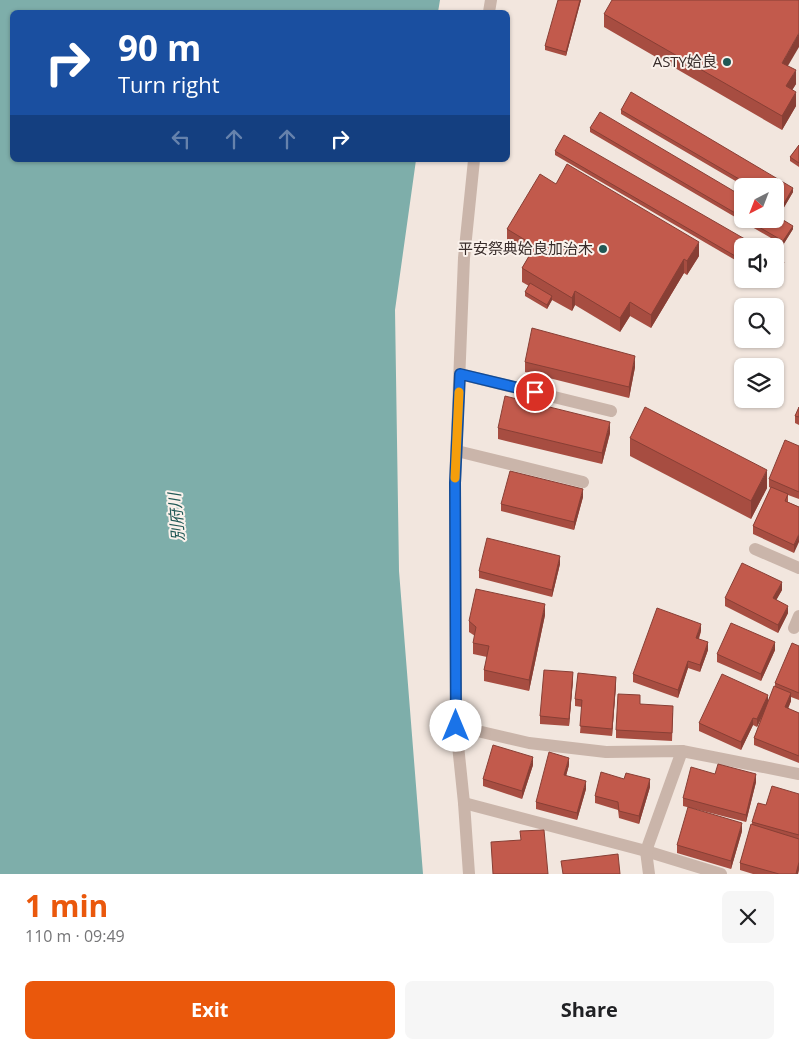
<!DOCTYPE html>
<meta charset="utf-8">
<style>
body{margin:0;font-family:"Open Sans","Noto Sans JP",sans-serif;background:#f6f6f6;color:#202124;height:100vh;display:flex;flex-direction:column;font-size:19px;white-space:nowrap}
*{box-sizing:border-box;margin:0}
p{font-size:16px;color:#757577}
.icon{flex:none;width:28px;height:28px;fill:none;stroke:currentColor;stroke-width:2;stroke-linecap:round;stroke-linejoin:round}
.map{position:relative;height:874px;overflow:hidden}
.details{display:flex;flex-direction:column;background:#fff;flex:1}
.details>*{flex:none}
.hud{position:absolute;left:10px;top:10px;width:500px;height:152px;border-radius:8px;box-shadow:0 1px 4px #0004;background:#1a4fa0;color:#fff;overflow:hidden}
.needle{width:32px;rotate:222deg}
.controls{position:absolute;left:734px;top:178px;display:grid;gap:10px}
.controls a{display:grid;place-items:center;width:50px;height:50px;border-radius:8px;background:#fff;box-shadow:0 1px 4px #0004;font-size:25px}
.pin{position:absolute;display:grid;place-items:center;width:42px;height:42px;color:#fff;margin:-21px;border:2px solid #fff;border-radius:50%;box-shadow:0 1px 5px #0007}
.me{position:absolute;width:55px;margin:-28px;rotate:0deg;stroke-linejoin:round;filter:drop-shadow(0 0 4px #0008)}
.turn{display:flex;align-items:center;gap:18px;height:105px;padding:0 25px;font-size:22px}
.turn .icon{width:65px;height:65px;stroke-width:2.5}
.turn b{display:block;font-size:35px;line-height:42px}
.lanes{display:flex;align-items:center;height:48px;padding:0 25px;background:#0003;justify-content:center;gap:25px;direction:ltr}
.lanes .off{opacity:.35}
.round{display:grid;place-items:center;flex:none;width:52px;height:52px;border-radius:8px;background:#f6f6f6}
.summary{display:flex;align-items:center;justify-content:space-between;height:85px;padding:0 25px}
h1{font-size:30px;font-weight:700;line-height:38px;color:#ea580c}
.primary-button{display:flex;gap:10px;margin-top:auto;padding:10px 25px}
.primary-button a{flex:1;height:58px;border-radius:8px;background:#ea580c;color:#fff;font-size:20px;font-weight:700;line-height:58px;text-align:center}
.primary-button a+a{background:#f6f6f6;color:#202124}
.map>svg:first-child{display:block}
</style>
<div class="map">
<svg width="799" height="874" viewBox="0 0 799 874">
<rect width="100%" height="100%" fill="#f2e6de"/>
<!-- water -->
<path fill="#7eaeaa" d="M0,0H440L438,12H12V160H416L395,310L399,571L423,874H0Z"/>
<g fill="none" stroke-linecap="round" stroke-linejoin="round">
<!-- minor -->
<g stroke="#cab5aa" stroke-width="12">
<path d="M460,374L611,411"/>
<path d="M457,451L583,482"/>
<path d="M755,549L799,568"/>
<path d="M794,628L799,616"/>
<path d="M456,726L529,743L606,752L682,751L799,774"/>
<path d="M464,803L646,851L721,874"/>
<path d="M649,874L646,851L682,751"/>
</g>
<!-- tertiary -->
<g stroke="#cab5aa" stroke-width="12">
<path d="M489,12L491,0"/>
<path d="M469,874L464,803L456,726L455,483L464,258L474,160"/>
</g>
</g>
<!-- wall -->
<g fill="#a74d41">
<path d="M581,0L566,56L545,50V46Z"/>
<path d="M604,14L788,66L796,84L792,90L796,106L782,130L604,27Z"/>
<path d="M621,110L793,192L783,209L775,204V186H744L621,114Z"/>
<path d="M590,128L742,196V219H775L793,229L783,245L590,132Z"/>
<path d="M799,145V167L790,161V157Z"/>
<path d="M555,151L742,246V264L555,155Z"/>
<path d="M556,184L699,256L687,275L684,273L651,328L630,316L620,332L575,305L572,311L552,300L547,309L525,296V292L529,286L522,282V268L529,256L507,243V229Z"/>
<path d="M784,266L774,282L769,279H775Z"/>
<path d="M525,362L635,367L629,398L525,372Z"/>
<path d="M799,407V425L795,423V416Z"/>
<path d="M498,428L610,433L602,464L498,439Z"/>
<path d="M630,438L767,488L751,519L630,456Z"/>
<path d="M799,446V499L788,495V502L799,507L794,553L753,534V526L771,488L769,487V479Z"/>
<path d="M583,497L574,530L501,511V504Z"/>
<path d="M560,564L552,597L479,578V571Z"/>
<path d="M782,590L776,600L788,613L778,633L725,606V598Z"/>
<path d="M545,615L529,691L484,681V670L487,657L473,654V643L475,636L469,632V621Z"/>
<path d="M701,631L699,639L708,650L700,672L688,668L678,698L633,682V674Z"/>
<path d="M799,646V700L791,697V701L788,709L799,713V763L754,745V738L762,717L757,727L753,725L741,750L699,731V723L768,701L775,687V683Z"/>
<path d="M775,650L761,681L717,662V654Z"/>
<path d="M573,680L569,726L540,724V716Z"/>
<path d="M616,685L612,736L580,733L582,707L575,706V699Z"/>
<path d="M640,704L673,713L672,741L616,738V730Z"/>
<path d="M533,765L522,799L483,786V779Z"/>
<path d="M569,765L566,776L586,789L577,820L536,809V802Z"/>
<path d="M715,774L756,782L746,822L683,806V798Z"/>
<path d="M650,787L639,824L619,818L618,810L595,803V796Z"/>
<path d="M799,794V869L798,874H753L740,870V863L752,825V822L766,805Z"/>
<path d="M742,831L731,869L677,853V845Z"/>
</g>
<!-- shaded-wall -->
<g fill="#883f35">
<path d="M580,0H581L566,56V52Z"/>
<path d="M799,33V47L782,76V63Z"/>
<path d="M796,70V84L786,100V86Z"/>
<path d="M796,92V106L782,130V116Z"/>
<path d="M793,188V192L783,209V205Z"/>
<path d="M793,226V229L783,245V241Z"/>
<path d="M699,242V256L687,275V261Z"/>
<path d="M684,259V273L651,328V315Z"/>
<path d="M784,262V266L774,282L775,277Z"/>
<path d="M575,291V305L572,311V298Z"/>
<path d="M552,296V300L547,309V305Z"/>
<path d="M630,302V316L620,332V318Z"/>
<path d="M635,356V367L629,398V387Z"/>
<path d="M610,422V433L602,464V453Z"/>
<path d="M767,470V488L751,519V501Z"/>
<path d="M583,489V497L574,530V522Z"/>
<path d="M799,534V542L794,553V545Z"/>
<path d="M560,556V564L552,597V590Z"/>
<path d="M782,582V590L773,606V598Z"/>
<path d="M545,604V615L529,691V680Z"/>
<path d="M788,606V613L778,633V625Z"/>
<path d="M701,624V631L696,645V638Z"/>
<path d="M708,642V650L700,672V665Z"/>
<path d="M775,642V650L761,681V674Z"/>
<path d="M688,661V668L678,698V690Z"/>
<path d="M573,672V680L569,726V719Z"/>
<path d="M616,677V685L612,736V729Z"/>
<path d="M791,693V701L785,715V707Z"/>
<path d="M768,695V703L757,727V719Z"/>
<path d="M753,718V725L741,750V742Z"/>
<path d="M533,757V765L522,799V791Z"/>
<path d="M569,758V765L564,783V775Z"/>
<path d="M756,774V782L746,822V815Z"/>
<path d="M650,779V787L639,824V816Z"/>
<path d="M586,781V789L577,820V813Z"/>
<path d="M742,823V831L731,869V861Z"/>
<path d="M799,862V869L798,874H796Z"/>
</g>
<!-- building -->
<g fill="#c25a4c" stroke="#883f35">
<path d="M558,0H580L566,52L545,46Z"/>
<path d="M612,0H799V33L782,63L796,70L786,86L796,92L782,116L604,14Z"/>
<path d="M631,92L793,188L783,205L775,200V186H751L621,110Z"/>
<path d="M600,112L742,196V217L590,128Z"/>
<path d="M564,135L757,246H742V260L555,151Z"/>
<path d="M799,145V163L790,157Z"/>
<path d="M567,164L699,242L687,261L684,259L651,315L630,302L620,318L575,291L572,298L522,268L535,246L507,229L540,174L556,184Z"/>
<path d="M775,215L793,226L783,241L745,219H775Z"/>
<path d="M775,257L784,262L775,277Z"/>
<path d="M530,283L552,296L547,305L525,292Z"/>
<path d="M532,328L635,356L629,387L525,362Z"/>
<path d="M505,396L610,422L602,453L498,428Z"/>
<path d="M645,407L767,470L751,501L630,438Z"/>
<path d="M799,407V417L795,416Z"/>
<path d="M785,440L799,446V492L769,479Z"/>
<path d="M510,471L583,489L574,522L501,504Z"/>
<path d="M771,487L788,494L785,501L799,507V534L794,545L753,526Z"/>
<path d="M487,538L560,556L552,590L479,571Z"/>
<path d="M742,563L782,582L773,598L788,606L778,625L725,598Z"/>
<path d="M476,589L545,604L529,680L484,670L489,646L473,643L476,627L469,621Z"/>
<path d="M657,608L701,624L696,638L708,642L700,665L688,661L678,690L633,674Z"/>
<path d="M731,623L775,642L761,674L717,654Z"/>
<path d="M792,643L799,646V693L775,683Z"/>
<path d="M544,670L573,672L569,719L540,716Z"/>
<path d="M578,673L616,677L612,729L580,726L582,700L575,699Z"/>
<path d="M722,674L768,695L757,719L753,718L741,742L699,723Z"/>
<path d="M774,686L791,693L785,707L799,713V756L754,738Z"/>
<path d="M618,694L640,695V704L673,706L672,733L616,730Z"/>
<path d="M493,745L533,757L522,791L483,779Z"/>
<path d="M549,752L569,758L564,775L586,781L577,813L536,802Z"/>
<path d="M718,764L756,774L746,815L683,798L691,767L715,774Z"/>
<path d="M601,772L624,779L626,773L650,779L639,816L619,811L618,802L595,796Z"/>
<path d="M772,786L799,794V835L752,822L758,803L766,805Z"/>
<path d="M688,807L742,823L731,861L677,845Z"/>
<path d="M751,824L799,839V862L796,874H779L740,863Z"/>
<path d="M544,830L548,874H493L491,842L521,840L520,831Z"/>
<path d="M618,854L620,874H563L561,861Z"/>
</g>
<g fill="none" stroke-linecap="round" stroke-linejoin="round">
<defs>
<path id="route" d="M456,726L455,483L460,374L535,392"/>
</defs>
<!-- route casing -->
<use href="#route" stroke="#114b97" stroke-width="12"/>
<!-- route -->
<use href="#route" stroke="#1a73e8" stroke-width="9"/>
<!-- slow -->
<path stroke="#f59e0b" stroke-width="9" d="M455,478L459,392"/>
</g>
<!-- markers -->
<g fill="#205855" stroke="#faf1eb" stroke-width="2">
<circle cx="727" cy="62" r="5"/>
<circle cx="603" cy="249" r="5"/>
</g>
<g text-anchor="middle" stroke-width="4" stroke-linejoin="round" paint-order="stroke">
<!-- poi labels -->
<g font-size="15" fill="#382c2a" stroke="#faf1eb" text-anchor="end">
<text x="717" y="67">ASTY姶良</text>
<text x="593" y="254">平安祭典姶良加治木</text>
</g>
<!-- water labels -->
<g font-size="16" font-style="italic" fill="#205855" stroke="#faf1eb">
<text transform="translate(176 517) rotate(-95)" y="6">別府川</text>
</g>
</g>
</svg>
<div class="controls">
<a><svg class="needle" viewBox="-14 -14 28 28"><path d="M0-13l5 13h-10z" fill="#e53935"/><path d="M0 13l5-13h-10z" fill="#757577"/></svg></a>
<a><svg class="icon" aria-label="sound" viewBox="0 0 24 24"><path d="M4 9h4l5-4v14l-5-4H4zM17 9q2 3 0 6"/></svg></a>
<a><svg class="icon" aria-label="search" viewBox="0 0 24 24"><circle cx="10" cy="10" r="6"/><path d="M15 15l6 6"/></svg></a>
<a><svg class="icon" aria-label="layers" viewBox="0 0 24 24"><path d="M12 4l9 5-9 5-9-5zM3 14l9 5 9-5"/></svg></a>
</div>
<div class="pin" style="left:535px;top:392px;background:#d93025"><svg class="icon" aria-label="arrive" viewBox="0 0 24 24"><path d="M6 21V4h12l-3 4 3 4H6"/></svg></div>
<svg class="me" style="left:456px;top:726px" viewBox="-20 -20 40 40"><circle r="19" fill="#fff"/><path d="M0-13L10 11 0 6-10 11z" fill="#1a73e8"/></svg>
<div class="hud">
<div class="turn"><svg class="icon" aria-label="right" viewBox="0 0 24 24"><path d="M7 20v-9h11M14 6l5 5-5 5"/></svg><div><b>90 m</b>Turn right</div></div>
<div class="lanes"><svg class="icon off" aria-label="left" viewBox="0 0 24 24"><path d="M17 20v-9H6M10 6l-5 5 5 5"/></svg><svg class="icon off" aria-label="ahead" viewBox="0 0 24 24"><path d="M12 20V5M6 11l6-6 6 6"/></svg><svg class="icon off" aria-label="ahead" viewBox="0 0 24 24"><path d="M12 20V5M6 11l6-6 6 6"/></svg><svg class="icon" aria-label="right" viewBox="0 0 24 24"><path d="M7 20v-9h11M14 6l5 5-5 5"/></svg></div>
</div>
</div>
<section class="details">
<div class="summary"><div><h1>1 min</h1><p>110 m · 09:49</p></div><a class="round"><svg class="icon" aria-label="close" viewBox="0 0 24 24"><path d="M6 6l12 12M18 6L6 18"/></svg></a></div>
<div class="primary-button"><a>Exit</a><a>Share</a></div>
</section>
